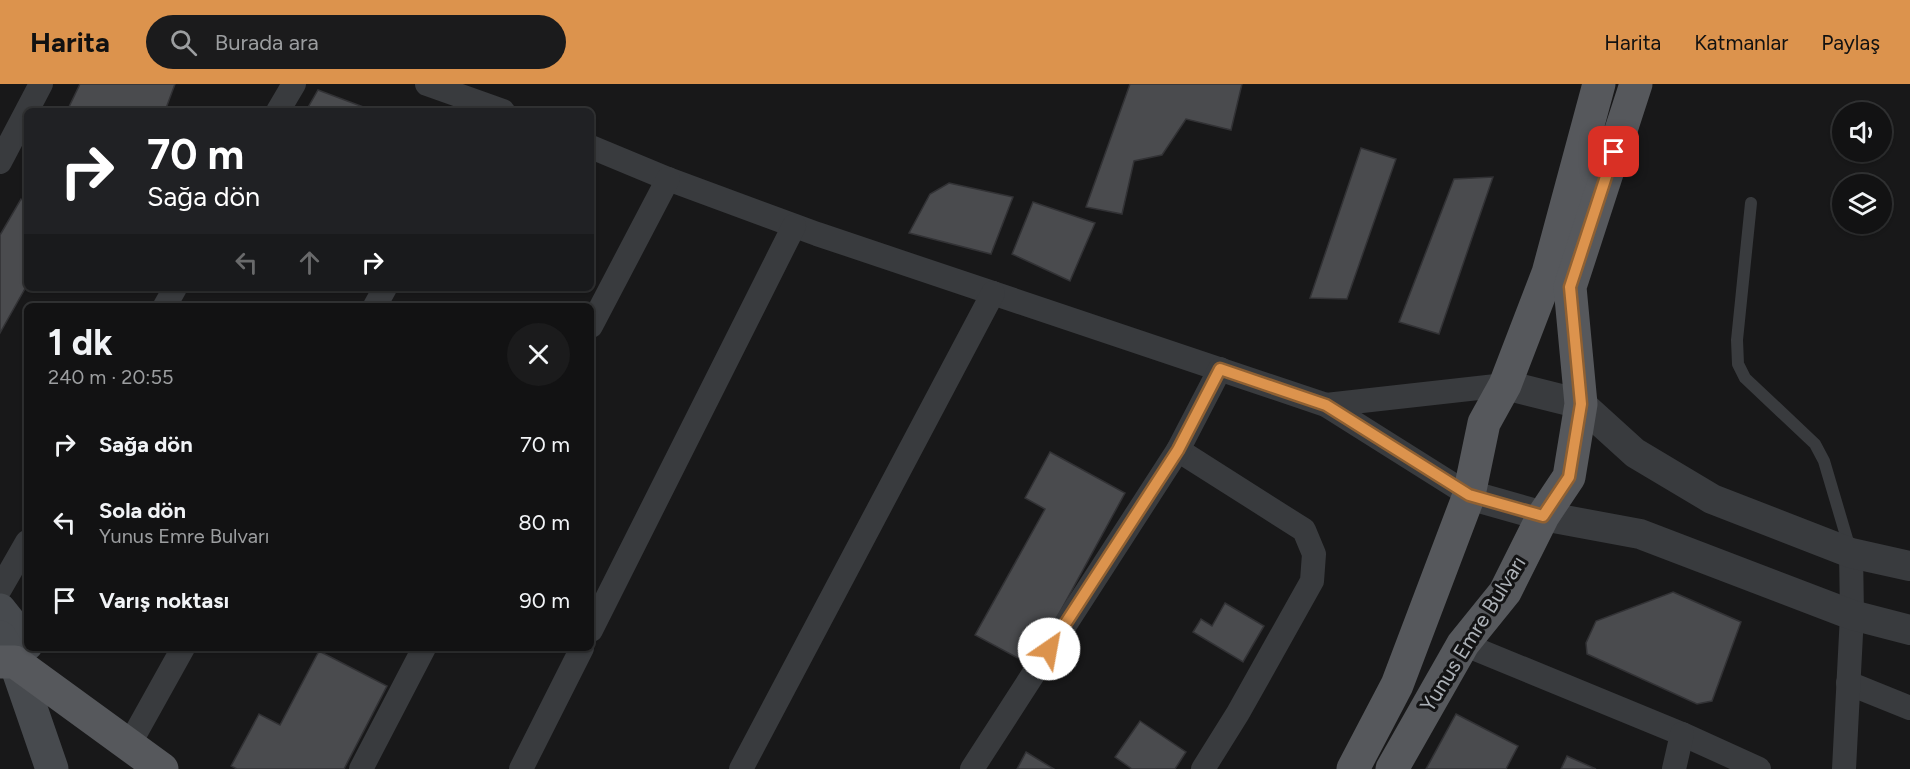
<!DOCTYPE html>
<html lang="tr">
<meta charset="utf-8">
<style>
body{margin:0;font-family:Figtree,sans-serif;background:#1b1b1c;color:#f1f3f6;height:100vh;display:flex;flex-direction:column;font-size:22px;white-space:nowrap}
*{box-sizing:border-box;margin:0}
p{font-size:20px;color:#9c9ea0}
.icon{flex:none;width:33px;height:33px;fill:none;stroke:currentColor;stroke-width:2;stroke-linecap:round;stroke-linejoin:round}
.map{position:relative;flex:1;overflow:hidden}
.details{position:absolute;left:24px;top:219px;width:570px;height:348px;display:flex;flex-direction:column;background:#121213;border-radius:9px;box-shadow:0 2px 4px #0004,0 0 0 2px #313233}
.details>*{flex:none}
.top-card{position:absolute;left:24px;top:24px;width:570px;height:183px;border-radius:9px;box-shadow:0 2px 4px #0004,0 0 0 2px #313233;background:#202124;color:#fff;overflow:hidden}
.controls{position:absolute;left:1832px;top:18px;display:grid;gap:12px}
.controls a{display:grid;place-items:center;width:60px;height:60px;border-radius:50%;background:#121213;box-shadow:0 2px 4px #0004,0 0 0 2px #313233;font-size:30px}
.pin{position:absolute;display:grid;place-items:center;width:51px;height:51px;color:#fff;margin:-26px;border-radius:12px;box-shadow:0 3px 9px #0006}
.me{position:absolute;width:66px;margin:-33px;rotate:33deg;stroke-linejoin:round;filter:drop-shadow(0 0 4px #0008)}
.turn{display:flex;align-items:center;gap:21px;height:126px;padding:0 24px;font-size:27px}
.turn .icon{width:78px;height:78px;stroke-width:2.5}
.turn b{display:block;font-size:42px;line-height:51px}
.lanes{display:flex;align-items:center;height:57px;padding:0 24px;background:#0003;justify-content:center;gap:30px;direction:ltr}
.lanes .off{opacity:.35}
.round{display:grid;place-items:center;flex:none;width:63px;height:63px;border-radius:32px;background:#1b1b1c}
.overview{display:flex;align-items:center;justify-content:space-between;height:102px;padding:0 24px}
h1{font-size:36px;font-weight:700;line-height:45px}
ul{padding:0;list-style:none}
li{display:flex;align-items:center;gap:18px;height:78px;padding:0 24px}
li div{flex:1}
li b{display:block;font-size:22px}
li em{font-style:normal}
header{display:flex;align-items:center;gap:36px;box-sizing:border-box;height:84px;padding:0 30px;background:#dc934d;color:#111}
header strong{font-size:28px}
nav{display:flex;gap:33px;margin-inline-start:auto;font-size:21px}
.search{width:420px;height:54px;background:#1b1b1c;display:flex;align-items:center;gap:15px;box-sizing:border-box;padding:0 21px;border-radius:33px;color:#9c9ea0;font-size:22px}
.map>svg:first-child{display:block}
</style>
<header>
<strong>Harita</strong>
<div class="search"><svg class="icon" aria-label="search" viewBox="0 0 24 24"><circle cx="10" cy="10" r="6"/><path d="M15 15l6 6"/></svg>Burada ara</div>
<nav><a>Harita</a><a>Katmanlar</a><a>Paylaş</a></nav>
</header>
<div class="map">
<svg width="1910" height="685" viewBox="0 0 1910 685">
<rect width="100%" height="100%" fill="#181819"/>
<!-- building -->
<g fill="#4a4b4e" stroke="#323235" stroke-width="1.5">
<path d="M80,0H175L165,27H67Z"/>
<path d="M1130,0H1242L1231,46L1186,35L1162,71L1134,77L1122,130L1086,123Z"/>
<path d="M318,6L374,27H306Z"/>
<path d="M1361,64L1396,75L1347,215L1310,214Z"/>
<path d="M1493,93L1439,250L1399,238L1454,95Z"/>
<path d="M949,99L1013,113L991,170L909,149L930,110Z"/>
<path d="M21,115L27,119V201L0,249V151Z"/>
<path d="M1033,118L1095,139L1070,197L1012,170Z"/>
<path d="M1050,368L1125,409L1031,581L975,551L1045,425L1025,414Z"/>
<path d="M1673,508L1741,538L1712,617L1697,620L1587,570L1586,559L1596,537Z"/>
<path d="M1225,519L1264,542L1243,578L1193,548L1201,535L1212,542Z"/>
<path d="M319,567L387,602L344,685H237L231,682L259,630L280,641Z"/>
<path d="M1456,630L1518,662L1506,685H1426Z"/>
<path d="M1140,637L1186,668L1175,685H1132L1115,673Z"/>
<path d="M1026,668L1054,685H1017Z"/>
<path d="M1567,672L1596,685H1561Z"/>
</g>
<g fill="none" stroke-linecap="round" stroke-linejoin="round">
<!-- service -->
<path stroke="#393b3e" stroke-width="12" d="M1751,119L1737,256L1738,280L1745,294L1815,360L1824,377L1850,465"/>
<!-- minor -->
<g stroke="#393b3e" stroke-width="24">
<path d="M427,0L503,27"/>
<path d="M278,27L294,0"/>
<path d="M591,63L668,95L817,150L1326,321L1469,411"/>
<path d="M0,78L41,0"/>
<path d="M165,222L175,204"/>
<path d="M375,222L385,204"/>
<path d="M591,242L668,95"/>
<path d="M1326,321L1505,301"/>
<path d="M1178,366L1304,446L1314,470L1312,497L1238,629L1203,685"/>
<path d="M0,505L27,458"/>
<path d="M591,546L794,142"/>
<path d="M1463,560L1682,650L1759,685"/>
<path d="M1848,599L1910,624"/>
<path d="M129,661L183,564"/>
<path d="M361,685L424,564"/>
<path d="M521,685L582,564"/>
<path d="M741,685L993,209"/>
<path d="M972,685L1178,366L1220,285"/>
<path d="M1674,685L1682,650"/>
<path d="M1844,685L1852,531L1851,469"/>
</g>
<!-- tertiary -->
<g stroke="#393b3e" stroke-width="30">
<path d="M1505,301L1581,320L1635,369L1712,415L1851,469L1910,482"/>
<path d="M1469,411L1543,432L1640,450L1852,531L1910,546"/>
</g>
<!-- secondary -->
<g stroke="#474a4e" stroke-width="33">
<path d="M0,526L27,560"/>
<path d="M0,553L15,578L52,685"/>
</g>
<!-- primary -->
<g stroke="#56585c" stroke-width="33">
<path d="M0,578H15L162,685"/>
<path d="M1353,685L1397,601L1469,411L1484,339L1505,301L1548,189L1599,0"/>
<path d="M1392,685L1463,560L1505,508L1543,432L1569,393L1581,320L1570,203L1636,0"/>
</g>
</g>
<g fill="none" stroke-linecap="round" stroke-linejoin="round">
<defs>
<path id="route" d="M1049,565L1178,366L1220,285L1326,321L1469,411L1543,432L1569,393L1581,320L1570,203L1614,68"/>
</defs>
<!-- route casing -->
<use href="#route" stroke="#8f6032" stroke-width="15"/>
<!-- route -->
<use href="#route" stroke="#dc934d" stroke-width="10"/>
</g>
<g text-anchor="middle" stroke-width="6" stroke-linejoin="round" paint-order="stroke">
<!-- street labels -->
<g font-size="21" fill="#acb1b7" stroke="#131314">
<text transform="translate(1473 550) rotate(-58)" y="7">Yunus Emre Bulvarı</text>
</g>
</g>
</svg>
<div class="controls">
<a><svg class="icon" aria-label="sound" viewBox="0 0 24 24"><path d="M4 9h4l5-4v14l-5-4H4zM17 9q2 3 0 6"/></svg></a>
<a><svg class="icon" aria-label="layers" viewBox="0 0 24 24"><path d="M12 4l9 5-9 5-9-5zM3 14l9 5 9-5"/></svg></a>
</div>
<div class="pin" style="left:1614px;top:68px;background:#d93025"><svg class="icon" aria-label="arrive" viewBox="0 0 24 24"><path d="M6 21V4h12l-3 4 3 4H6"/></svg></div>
<svg class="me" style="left:1049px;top:565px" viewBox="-20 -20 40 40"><circle r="19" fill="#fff"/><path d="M0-13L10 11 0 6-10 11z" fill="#dc934d"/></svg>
<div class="top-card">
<div class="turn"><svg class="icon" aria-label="right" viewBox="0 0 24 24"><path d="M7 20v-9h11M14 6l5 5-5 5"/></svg><div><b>70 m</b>Sağa dön</div></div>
<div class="lanes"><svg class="icon off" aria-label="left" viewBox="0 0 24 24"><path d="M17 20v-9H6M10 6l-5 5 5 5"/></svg><svg class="icon off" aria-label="ahead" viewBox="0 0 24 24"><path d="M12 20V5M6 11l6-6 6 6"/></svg><svg class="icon" aria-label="right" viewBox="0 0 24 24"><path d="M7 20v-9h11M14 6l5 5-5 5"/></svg></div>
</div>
<section class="details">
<div class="overview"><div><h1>1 dk</h1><p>240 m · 20:55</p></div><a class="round"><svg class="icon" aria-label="close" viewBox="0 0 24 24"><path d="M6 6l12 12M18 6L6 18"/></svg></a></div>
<ul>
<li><svg class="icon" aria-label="right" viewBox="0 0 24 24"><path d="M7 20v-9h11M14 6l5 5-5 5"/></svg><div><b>Sağa dön</b></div><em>70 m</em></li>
<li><svg class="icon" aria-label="left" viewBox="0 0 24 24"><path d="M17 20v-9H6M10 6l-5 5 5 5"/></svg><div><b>Sola dön</b><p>Yunus Emre Bulvarı</p></div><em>80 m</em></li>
<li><svg class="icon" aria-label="arrive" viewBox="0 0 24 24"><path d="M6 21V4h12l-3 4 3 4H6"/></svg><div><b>Varış noktası</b></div><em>90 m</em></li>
</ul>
</section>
</div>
